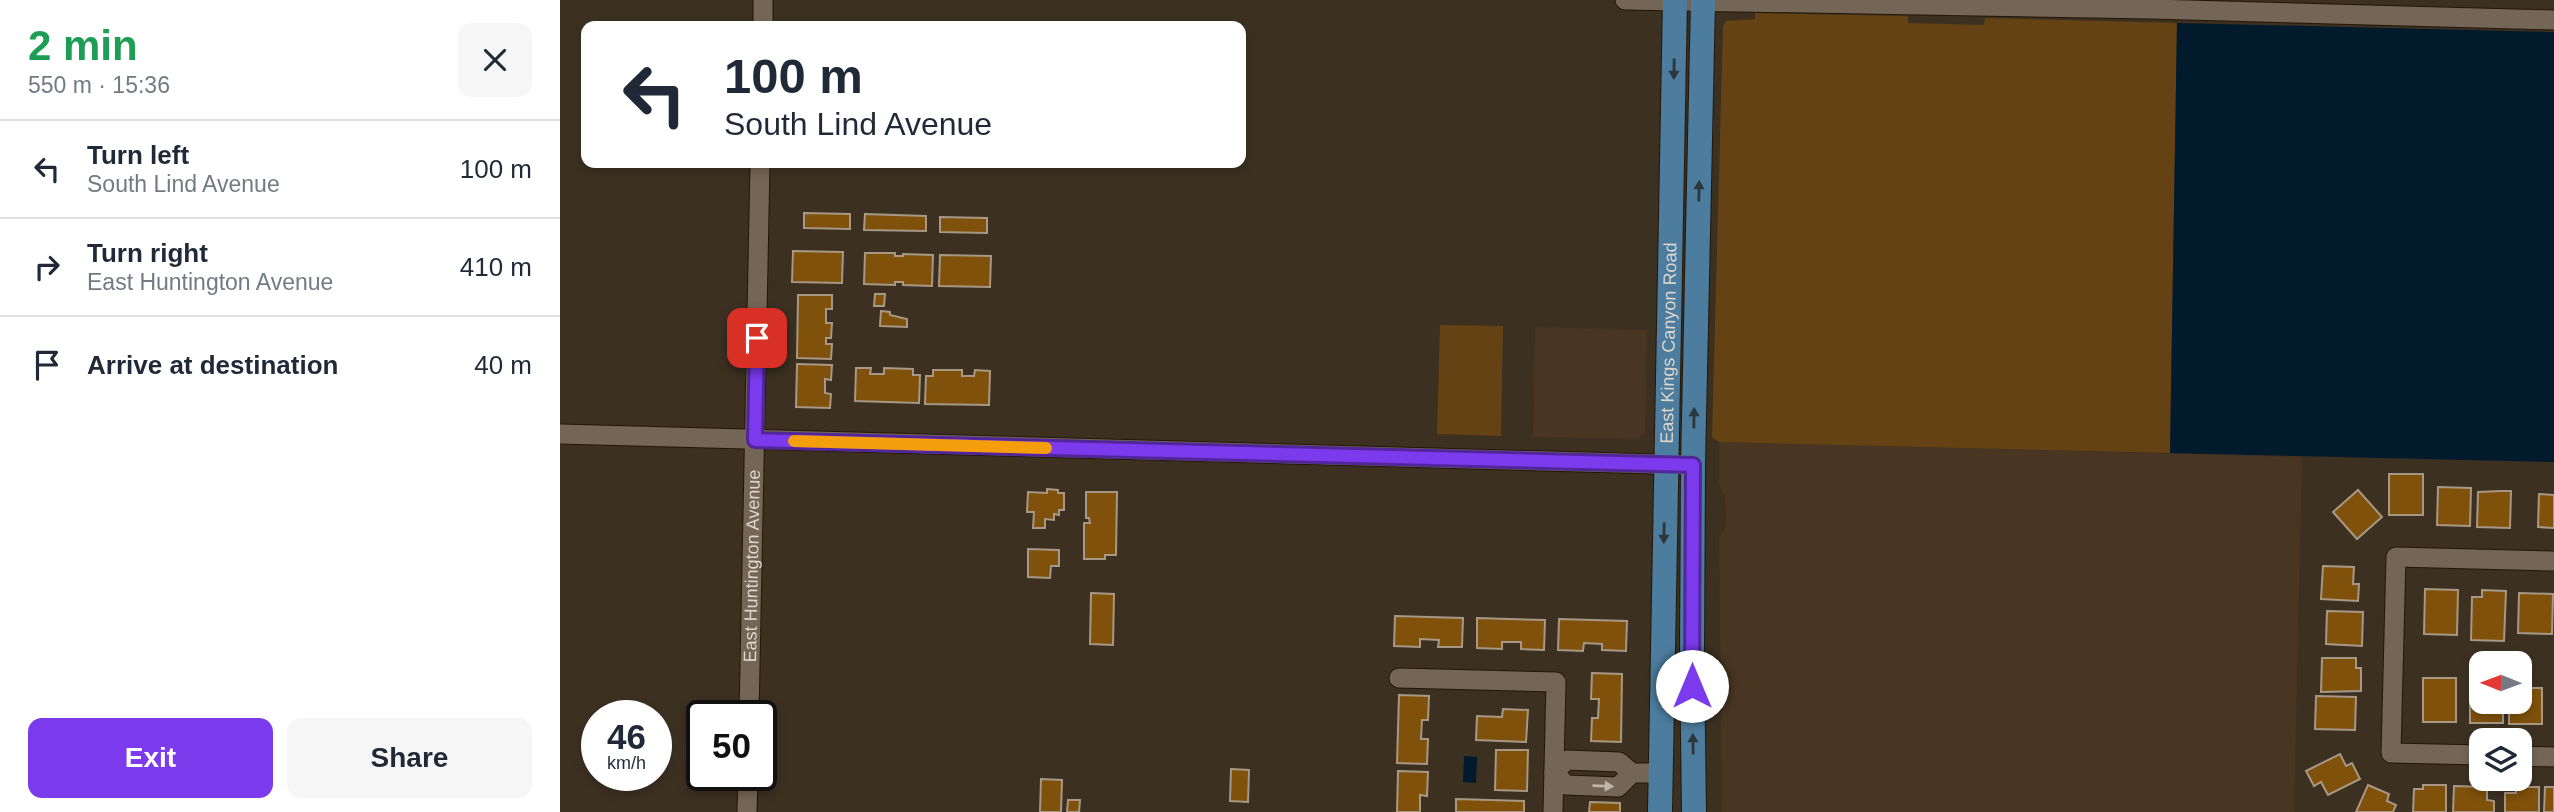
<!DOCTYPE html>
<meta charset="utf-8">
<style>
body{margin:0;font-family:Arial,sans-serif;background:#f6f6f7;color:#1f2937;height:100vh;display:flex;flex-direction:column;font-size:26px;white-space:nowrap}
*{box-sizing:border-box;margin:0}
p{font-size:23px;color:#747a83}
.icon{flex:none;width:38px;height:38px;fill:none;stroke:currentColor;stroke-width:2;stroke-linecap:round;stroke-linejoin:round}
.map{position:relative;flex:1;overflow:hidden}
.sheet{display:flex;flex-direction:column;background:#fff;width:560px}
.sheet>*{flex:none}
.guide{position:absolute;left:21px;top:21px;width:665px;height:147px;border-radius:14px;box-shadow:0 4px 10px #0003;background:#fff;color:#1f2937;overflow:hidden}
.needle{width:46px;rotate:271deg}
.tools{position:absolute;left:1909px;top:651px;display:grid;gap:14px}
.tools a{display:grid;place-items:center;width:63px;height:63px;border-radius:14px;background:#fff;box-shadow:0 4px 10px #0003;font-size:35px}
.speed{position:absolute;left:21px;top:700px;display:flex;gap:14px;font-size:35px;font-weight:700;text-align:center}
.speed>*{display:grid;place-content:center;width:91px;height:91px;border-radius:50%;background:#fff;box-shadow:0 4px 10px #0003;line-height:1}
.speed small{font-size:18px;font-weight:400}
.speed .limit{border:4px solid #111;border-radius:10px;background:#fff;color:#111}
.pin{position:absolute;display:grid;place-items:center;width:60px;height:60px;color:#fff;margin:-30px;border-radius:14px;box-shadow:0 4px 10px #0006}
.me{position:absolute;width:77px;margin:-38px;rotate:0deg;stroke-linejoin:round;filter:drop-shadow(0 0 5px #0008)}
.turn{display:flex;align-items:center;gap:24px;height:147px;padding:0 28px;font-size:32px}
.turn .icon{width:91px;height:91px;stroke-width:2.5}
.turn b{display:block;font-size:49px;line-height:60px}
.round{display:grid;place-items:center;flex:none;width:74px;height:74px;border-radius:14px;background:#f6f6f7}
.summary{display:flex;align-items:center;justify-content:space-between;height:119px;padding:0 28px}
h1{font-size:42px;font-weight:700;line-height:52px;color:#1e9e55}
.action{display:flex;gap:14px;margin-top:auto;padding:14px 28px}
.action a{flex:1;height:80px;border-radius:14px;background:#7c3aed;color:#fff;font-size:28px;font-weight:700;line-height:80px;text-align:center}
.action a+a{background:#f6f6f7;color:#1f2937}
ul{padding:0;list-style:none}
li{display:flex;align-items:center;gap:21px;height:98px;padding:0 28px;border-top:2px solid #e0e1e3}
li div{flex:1}
li b{display:block;font-size:26px}
li em{font-style:normal}
main{display:flex;flex:1;min-height:0}
.map>svg:first-child{display:block}
</style>
<main>
<section class="sheet">
<div class="summary"><div><h1>2 min</h1><p>550 m · 15:36</p></div><a class="round"><svg class="icon" aria-label="close" viewBox="0 0 24 24"><path d="M6 6l12 12M18 6L6 18"/></svg></a></div>
<ul>
<li><svg class="icon" aria-label="left" viewBox="0 0 24 24"><path d="M17 20v-9H6M10 6l-5 5 5 5"/></svg><div><b>Turn left</b><p>South Lind Avenue</p></div><em>100 m</em></li>
<li><svg class="icon" aria-label="right" viewBox="0 0 24 24"><path d="M7 20v-9h11M14 6l5 5-5 5"/></svg><div><b>Turn right</b><p>East Huntington Avenue</p></div><em>410 m</em></li>
<li><svg class="icon" aria-label="arrive" viewBox="0 0 24 24"><path d="M6 21V4h12l-3 4 3 4H6"/></svg><div><b>Arrive at destination</b></div><em>40 m</em></li>
</ul>
<div class="action"><a>Exit</a><a>Share</a></div>
</section>
<div class="map">
<svg width="1994" height="812" viewBox="0 0 1994 812">
<rect width="100%" height="100%" fill="#3c3021"/>
<!-- built -->
<g fill="#483622">
<path d="M975,327L1087,330L1085,433L1078,439L973,437Z"/>
<path d="M1159,442L1742,457L1734,812H1162L1159,538L1166,526L1165,497L1159,485Z"/>
</g>
<!-- green -->
<g fill="#654214">
<path d="M1195,13L1348,16V23L1424,25L1425,18L1617,23L1610,453L1159,442L1152,437L1163,26L1166,21L1195,19Z"/>
<path d="M880,325L943,326L941,436L877,434Z"/>
</g>
<!-- water -->
<g fill="#011a2c">
<path d="M1617,23L1994,32V462L1610,453Z"/>
<path d="M904,756L917,757L916,783L903,782Z"/>
</g>
<!-- building -->
<g fill="#7f510a" stroke="#a79886" stroke-width="2">
<rect x="249" y="23" width="25" height="3"/>
<path d="M244,213L290,214V229L244,228Z"/>
<path d="M305,214L366,216V231L304,230Z"/>
<path d="M380,217L427,218V233L380,232Z"/>
<path d="M233,251L283,252L282,283L232,282Z"/>
<path d="M305,253H335V256H343V254L373,255L372,286L343,285V282H335V285L304,284Z"/>
<path d="M380,255L431,256L430,287L379,286Z"/>
<path d="M315,294H325L324,306H314Z"/>
<path d="M238,295H272V309H266V323H272L271,338H266V344H272L271,359L237,358Z"/>
<path d="M321,311L330,312V315L347,319V327L320,326Z"/>
<path d="M237,364L272,365L271,380L265,379V393L271,394L270,408L236,407Z"/>
<path d="M296,368H311L310,374H324V368L353,369V375H360L359,403L295,401Z"/>
<path d="M373,370H402V376H414L415,370L430,371L429,405L365,404L366,376H373Z"/>
<rect x="1829" y="474" width="34" height="41"/>
<path d="M1878,487L1911,488L1910,526L1877,525Z"/>
<path d="M487,489L498,490V493H504V510H499V515L494,514V520L485,519V528H473L474,512H467L468,492L487,493Z"/>
<path d="M1798,490L1822,517L1797,539L1773,512Z"/>
<path d="M1941,491H1951L1950,528L1917,527L1918,492Z"/>
<path d="M526,492H557L556,555H545V559H524V523H530L529,518H526Z"/>
<path d="M1979,494L1994,495V528L1978,527Z"/>
<path d="M468,549L499,550V566H491L490,578L468,577Z"/>
<path d="M1763,566L1794,567L1793,584H1799L1798,601L1761,599Z"/>
<path d="M1865,589L1898,590L1897,635L1864,634Z"/>
<path d="M1922,590L1946,591L1944,641L1911,640L1912,597H1922Z"/>
<path d="M531,593L554,594L553,645L530,644Z"/>
<path d="M1959,593L1993,594L1992,634L1958,633Z"/>
<path d="M1767,611L1803,612L1802,646L1766,644Z"/>
<path d="M835,616L903,618L902,647H878L879,640L860,639V647L834,646Z"/>
<path d="M917,618L985,620L984,650L961,649V642H942V649L917,648Z"/>
<path d="M999,619L1067,621L1066,651L1042,650V644L1024,643L1023,651L998,650Z"/>
<path d="M1762,658H1796V668H1801V691L1761,692Z"/>
<path d="M1032,673L1062,674L1061,742L1031,741L1032,718H1038L1039,699H1031Z"/>
<rect x="1863" y="678" width="33" height="44"/>
<path d="M1910,679H1922V702H1943V723H1910Z"/>
<path d="M1960,688H1982V724H1949V702H1960Z"/>
<path d="M839,695L869,696L868,720H862L861,739H868L867,764L837,763Z"/>
<path d="M1756,696L1796,697L1795,730L1755,729Z"/>
<path d="M943,709L968,710L966,742L916,740L917,716L942,717Z"/>
<path d="M936,750H968L967,791L935,790Z"/>
<path d="M1780,754L1786,766L1792,763L1800,779L1768,795L1761,782L1754,786L1746,771Z"/>
<path d="M671,769L689,770L688,802L670,801Z"/>
<path d="M838,771L868,772L867,796L860,795V812H837Z"/>
<path d="M481,779L502,780L501,812H480Z"/>
<path d="M1808,785L1829,794L1827,801L1836,805L1833,812H1796Z"/>
<path d="M1863,785H1886V812H1853L1854,789H1863Z"/>
<path d="M1894,786L1927,787V800L1934,801V812H1893Z"/>
<path d="M1956,787H1979V812H1945V793H1956Z"/>
<path d="M1985,787H1994V812H1984Z"/>
<path d="M896,799L964,801V812H896Z"/>
<path d="M508,800H520L519,812H507Z"/>
<path d="M1030,802L1060,803V812H1029Z"/>
</g>
<g fill="none" stroke-linecap="round" stroke-linejoin="round">
<defs>
<g id="minor">
<path d="M1065,0L1591,9L1994,20"/>
<path d="M203,26V0"/>
<path d="M0,434L1133,465"/>
<path d="M839,678L996,682L993,812"/>
<path id="s1" d="M189,716L200,163"/>
<path d="M1922,755L1831,753L1836,557L1994,561"/>
<path d="M1960,756L1994,757"/>
<path d="M1072,773L1058,787L1006,785L994,772L1007,760L1059,762L1072,773H1101"/>
<path d="M187,812L188,775"/>
</g>
<g id="major">
<path id="s2" d="M1100,812L1115,0"/>
<path d="M1134,812L1132,660L1133,465L1143,0"/>
</g>
</defs>
<!-- minor casing -->
<use href="#minor" stroke="#231709" stroke-width="21"/>
<!-- major casing -->
<use href="#major" stroke="#231709" stroke-width="26"/>
<!-- minor -->
<use href="#minor" stroke="#746656" stroke-width="19"/>
<!-- major -->
<use href="#major" stroke="#4c7d9e" stroke-width="24"/>
</g>
<!-- one-way arrows -->
<defs><path id="oneway-solid" d="M-6-.8H1V-3.2L6.5 0L1 3.2V.8H-6Z" transform="scale(1.75)"/></defs>
<g fill="#2c373c">
<use href="#oneway-solid" transform="translate(1114 69) rotate(91)"/>
<use href="#oneway-solid" transform="translate(1139 191) rotate(-89)"/>
<use href="#oneway-solid" transform="translate(1134 418) rotate(-89)"/>
<use href="#oneway-solid" transform="translate(1104 533) rotate(91)"/>
<use href="#oneway-solid" transform="translate(1133 744) rotate(-91)"/>
</g>
<use fill="#bfb5a9" href="#oneway-solid" transform="translate(1043 786) rotate(2)"/>
<g fill="none" stroke-linecap="round" stroke-linejoin="round">
<defs>
<path id="route" d="M197,338L195,440L1133,465L1132,686"/>
</defs>
<!-- route casing -->
<use href="#route" stroke="#51269a" stroke-width="18"/>
<!-- route -->
<use href="#route" stroke="#7c3aed" stroke-width="12"/>
<!-- slow -->
<path stroke="#f59e0b" stroke-width="12" d="M234,441L486,448"/>
</g>
<g text-anchor="middle" stroke-width="5" stroke-linejoin="round" paint-order="stroke">
<!-- street labels -->
<g font-size="18" fill="#dfd7cd" stroke="#1f1912">
<text dy="6" stroke="none"><textPath href="#s2" startOffset="469">East Kings Canyon Road</textPath></text>
<text dy="6" stroke="none"><textPath href="#s1" startOffset="150">East Huntington Avenue</textPath></text>
</g>
</g>
</svg>
<div class="tools">
<a><svg class="needle" viewBox="-14 -14 28 28"><path d="M0-13l5 13h-10z" fill="#e53935"/><path d="M0 13l5-13h-10z" fill="#747a83"/></svg></a>
<a><svg class="icon" aria-label="layers" viewBox="0 0 24 24"><path d="M12 4l9 5-9 5-9-5zM3 14l9 5 9-5"/></svg></a>
</div>
<div class="speed"><div>46<small>km/h</small></div><div class="limit">50</div></div>
<div class="pin" style="left:197px;top:338px;background:#d93025"><svg class="icon" aria-label="arrive" viewBox="0 0 24 24"><path d="M6 21V4h12l-3 4 3 4H6"/></svg></div>
<svg class="me" style="left:1132px;top:686px" viewBox="-20 -20 40 40"><circle r="19" fill="#fff"/><path d="M0-13L10 11 0 6-10 11z" fill="#7c3aed"/></svg>
<div class="guide">
<div class="turn"><svg class="icon" aria-label="left" viewBox="0 0 24 24"><path d="M17 20v-9H6M10 6l-5 5 5 5"/></svg><div><b>100 m</b>South Lind Avenue</div></div>
</div>
</div>
</main>
